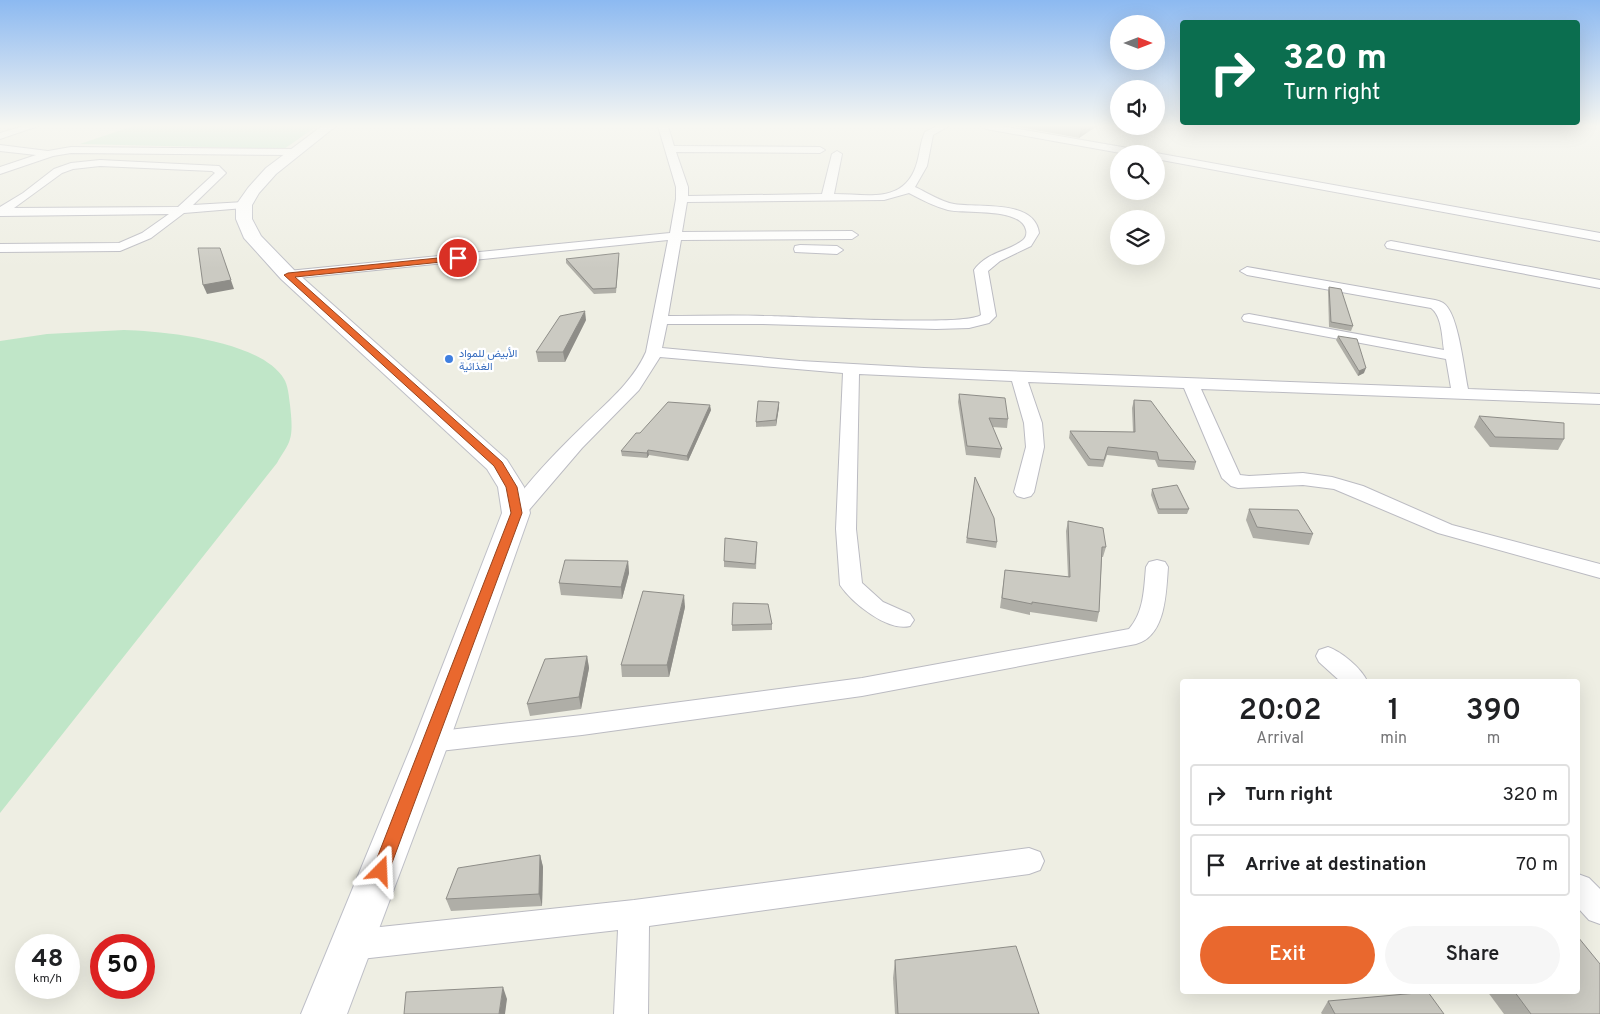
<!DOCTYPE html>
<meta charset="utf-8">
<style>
body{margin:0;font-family:Overpass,Vazirmatn,sans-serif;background:#f6f6f6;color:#202124;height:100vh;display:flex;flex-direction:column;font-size:19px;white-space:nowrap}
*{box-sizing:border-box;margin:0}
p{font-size:16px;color:#757577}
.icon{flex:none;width:28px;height:28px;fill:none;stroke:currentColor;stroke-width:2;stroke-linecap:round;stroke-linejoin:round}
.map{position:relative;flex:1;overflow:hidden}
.details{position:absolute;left:1180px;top:679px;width:400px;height:315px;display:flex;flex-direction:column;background:#fff;border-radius:5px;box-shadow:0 5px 20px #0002}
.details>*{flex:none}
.guide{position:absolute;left:1180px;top:20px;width:400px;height:105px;border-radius:5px;box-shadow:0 5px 20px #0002;background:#0b6e4f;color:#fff;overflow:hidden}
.needle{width:32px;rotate:90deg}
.fabs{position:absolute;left:1110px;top:15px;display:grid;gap:10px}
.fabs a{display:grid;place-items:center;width:55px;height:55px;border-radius:50%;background:#fff;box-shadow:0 5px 20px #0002;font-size:25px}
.speed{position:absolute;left:15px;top:934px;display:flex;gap:10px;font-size:25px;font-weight:700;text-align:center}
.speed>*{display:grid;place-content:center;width:65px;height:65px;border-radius:50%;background:#fff;box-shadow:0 5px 20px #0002;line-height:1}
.speed small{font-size:12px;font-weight:400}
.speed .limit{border:8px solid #d22;background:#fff;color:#111}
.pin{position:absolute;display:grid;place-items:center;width:42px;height:42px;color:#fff;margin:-21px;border:2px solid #fff;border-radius:50%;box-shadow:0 1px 5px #0007}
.me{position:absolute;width:55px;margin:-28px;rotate:21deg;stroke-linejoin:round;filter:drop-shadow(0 0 4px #0008)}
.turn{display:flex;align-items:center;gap:18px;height:105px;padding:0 20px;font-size:22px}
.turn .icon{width:65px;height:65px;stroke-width:2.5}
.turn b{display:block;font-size:35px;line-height:42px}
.eta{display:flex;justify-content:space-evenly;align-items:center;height:85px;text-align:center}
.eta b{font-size:30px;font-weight:600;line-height:35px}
.button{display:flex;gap:10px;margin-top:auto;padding:10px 20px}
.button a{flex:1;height:58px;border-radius:30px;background:#e9682e;color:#fff;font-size:20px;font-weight:600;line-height:58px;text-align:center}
.button a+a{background:#f6f6f6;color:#202124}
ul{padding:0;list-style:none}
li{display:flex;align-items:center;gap:15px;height:62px;margin:0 10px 8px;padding:0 10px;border:2px solid #e0e0e0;border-radius:5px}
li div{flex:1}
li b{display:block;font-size:19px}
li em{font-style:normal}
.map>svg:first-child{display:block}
</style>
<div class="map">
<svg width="1600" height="1014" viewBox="0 0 1600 1014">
<rect width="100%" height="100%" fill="#eeeee3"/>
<!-- green -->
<g fill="#c0e6c8">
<path d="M133,126H317L284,149L80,144Z"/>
<path d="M124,330C164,331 262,341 284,379C288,385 289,397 290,405C291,414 293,430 290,439C288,447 281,455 277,463L0,813V341L47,334Z"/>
</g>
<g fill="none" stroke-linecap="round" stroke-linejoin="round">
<defs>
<g id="street">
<path d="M24,126H38L0,139V133Z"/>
<path d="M658,126H668L674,146L820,147L825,150L820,153L676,152L688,187V196L822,194L832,154L837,151L842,154L834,194C867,194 903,204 916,166C920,155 920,142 925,132L937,126H949L933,135L927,166L915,187C928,193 941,202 954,204C977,208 1035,199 1039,233L1031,246L1000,261L988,271L996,316L989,323L969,328L936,329L763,324H667L662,348L800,361L924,368L1451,388L1446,359L1249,322L1244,321L1242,318L1244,315L1249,314L1444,350C1442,337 1442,316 1431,308L1247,275L1240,271L1247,267L1435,300C1440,301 1445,303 1448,308C1459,323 1464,369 1468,389L1600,394V404L1201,389L1240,475L1249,476L1303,473L1332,477L1363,486L1452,525L1600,564V578L1438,533L1334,489L1303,485L1238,488L1231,486L1222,478L1184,388L1028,382L1042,423L1044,447L1034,492L1031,496L1024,498L1017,496L1014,492L1026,447L1024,423L1012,381L859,374L856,529L862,583L883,602L910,614L914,620L910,626C888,632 852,603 840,585L836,529L843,373L660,357L639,390L582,448L523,517L516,519L509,517L506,513C527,482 555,453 582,427C606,403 632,383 646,352L668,240L288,279L281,275L288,271L670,233L676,199V187ZM909,193C922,200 934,206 948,210C965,214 1021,207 1026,230C1027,233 1026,238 1023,240C1008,252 988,251 974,270L981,315C964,327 797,316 764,316C732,315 700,316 668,316L681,240L852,239L858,235L852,231L682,232L687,202L884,200Z"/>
<path d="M981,126H1001L1145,151L1150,154H1126L986,129Z"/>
<path d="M0,145L48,151L71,147L296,149L301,152L296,155L71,153L53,156L0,174V167L36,155L0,151Z"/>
<path d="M1156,153L1600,233V241L1156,159V154H1153Z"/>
<path d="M100,160L219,166L226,173L193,205L244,202L250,205L244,208L184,213L151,238L120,251L0,252V244L119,243L142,233L169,214L0,216V207L23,193L54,169L71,163ZM100,166L212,171L215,173L178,207L14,208L62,173L73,169Z"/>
<path d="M1391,241L1600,280V288L1387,248L1385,245L1387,242Z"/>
<path d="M800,245L837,246L843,250L837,254L795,252L794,249L795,246Z"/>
<path d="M1157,560L1165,562L1168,567C1166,592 1166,636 1136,644L862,696L582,735L431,752L422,749L418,742L422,735L431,732L582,715L862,678L1129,629C1144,612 1144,589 1146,567L1149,562Z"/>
<path d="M1328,647C1342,652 1361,668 1367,681H1340L1319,662L1316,656L1319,650Z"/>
<path d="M1029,848L1040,852L1044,861L1040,870L1029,874L649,926L648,1014H614L618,930L352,960L341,956L336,945L341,934L352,930L634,900Z"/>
<path d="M1578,874L1589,878L1600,889V924L1589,920L1578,908Z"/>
</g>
<path id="secondary" d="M322,126H336L276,174L259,193L252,205V219L261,236L295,271L507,460L524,487L530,513L449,742L347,1014H301L413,742L502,513L498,487L487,469L281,279L244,238L236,219V205L248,188L266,168Z"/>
</defs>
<!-- street casing -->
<use href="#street" stroke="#bbbbc2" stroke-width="2"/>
<!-- secondary casing -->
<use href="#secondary" stroke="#bebfc7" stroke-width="2"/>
<!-- street -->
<use href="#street" fill="#fff" fill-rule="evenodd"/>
<!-- secondary -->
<use href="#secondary" fill="#fff" fill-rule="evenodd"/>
</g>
<!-- wall -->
<g fill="#afaea7">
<path d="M1013,126H1097L1079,138Z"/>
<path d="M619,257L616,293L594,294L566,263V259Z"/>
<path d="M1329,287L1353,326L1351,331L1329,327L1328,291Z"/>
<path d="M586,320L565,362H538L536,352Z"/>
<path d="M1338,336L1364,373L1358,376L1336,340Z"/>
<path d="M959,394L1008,419L1007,428L992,427L1002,449L1000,458L966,455L958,402Z"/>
<path d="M1134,400L1196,462L1194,470L1158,467L1155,460L1107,455L1103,467L1088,466L1069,438L1070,431L1133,432L1132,408Z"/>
<path d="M779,402V407L776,426L756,427V422Z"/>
<path d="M711,410L688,461L649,455L647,458L622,456L621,451L640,433Z"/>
<path d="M1479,416L1564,439L1558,450L1490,447L1474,427Z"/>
<path d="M975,477L997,542L996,548L966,543Z"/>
<path d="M1152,489L1189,509L1187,514H1158L1151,495Z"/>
<path d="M1249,509L1313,534L1309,545L1253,538L1246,520Z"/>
<path d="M1068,521L1106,547L1103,557H1102L1099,612L1097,622L1030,612V615L1000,608L1005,570L1068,577L1066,531Z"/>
<path d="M757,542L756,569L724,567V561Z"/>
<path d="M628,561L629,573L622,599L561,595L559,583Z"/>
<path d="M685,607L669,677H622L621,665Z"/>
<path d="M772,624V630L732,631V625Z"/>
<path d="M587,656L589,668L581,709L530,716L527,704Z"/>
<path d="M540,855L543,867L542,906L451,911L446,899Z"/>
<path d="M895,960L1039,1014H895L893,978Z"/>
<path d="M1487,991H1578L1600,1014H1504Z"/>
<path d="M1328,1001L1444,1014H1322L1321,1013Z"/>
</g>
<!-- shaded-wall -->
<g fill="#8e8d88">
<path d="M1084,126H1097L1079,138L1081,128Z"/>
<path d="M220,248L234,289L207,294L203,285Z"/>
<path d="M585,311L586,320L565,362L563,352Z"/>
<path d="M1366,368L1364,373L1358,376L1359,371Z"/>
<path d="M779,402V407L776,426V420Z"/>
<path d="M710,405L711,410L688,461L687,456Z"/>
<path d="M648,450L649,455L647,458V453Z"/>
<path d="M628,561L629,573L622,599L621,587Z"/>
<path d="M684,595L685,607L669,677L667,665Z"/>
<path d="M587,656L589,668L581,709L579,697Z"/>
<path d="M540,855L543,867L542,906L539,894Z"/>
<path d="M503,987L507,999L505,1014H499Z"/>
</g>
<!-- building -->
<g fill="#cbcac2" stroke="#8e8d88">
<path d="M1069,126H1084L1081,128Z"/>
<path d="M198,248H220L231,280L203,285Z"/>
<path d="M619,253L616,288L593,289L566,259Z"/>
<path d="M1329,287L1341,289L1353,326L1331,322Z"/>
<path d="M585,311L563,352H536L560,316Z"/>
<path d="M1338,336L1357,339L1366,368L1359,371Z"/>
<path d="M959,394L1005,398L1008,419L989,418L1002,449L967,446Z"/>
<path d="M1134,400L1151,401L1196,462L1159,460L1157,452L1108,447L1104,460L1090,459L1070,431L1135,432Z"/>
<path d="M758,401L779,402L776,420L756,422Z"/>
<path d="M668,402L710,405L687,456L648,450L647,453L621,451L636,433H640Z"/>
<path d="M1479,416L1564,423V439L1495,437Z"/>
<path d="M975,477L994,518L997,542L967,538Z"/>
<path d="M1177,485L1189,509H1159L1152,489Z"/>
<path d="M1249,509L1298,510L1313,534L1257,527Z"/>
<path d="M1068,521L1103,528L1106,547H1102L1099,612L1032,602V604L1002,598L1005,570L1070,577Z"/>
<path d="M725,538L757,542L755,564L724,561Z"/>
<path d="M565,560L628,561L621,587L559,583Z"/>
<path d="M643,591L684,595L667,665H621Z"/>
<path d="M733,603L768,604L772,624L732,625Z"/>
<path d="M587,656L579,697L527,704L545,659Z"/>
<path d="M540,855L539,894L446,899L458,868Z"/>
<path d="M1578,937L1600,964V1014H1531L1514,991H1578Z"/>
<path d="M1016,946L1039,1014H898L895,960Z"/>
<path d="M503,987L499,1014H404L406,992Z"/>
<path d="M1428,992L1444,1014H1335L1328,1001Z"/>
</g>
<!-- sky -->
<linearGradient id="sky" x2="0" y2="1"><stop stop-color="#8cb9f1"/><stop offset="0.47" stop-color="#f7f7f2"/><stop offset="1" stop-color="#f7f7f2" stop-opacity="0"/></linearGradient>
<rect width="1600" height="268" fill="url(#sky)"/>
<!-- route -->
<path fill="#e9682e" stroke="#97441e" d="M458,256L462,258L461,260L295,277L502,462L517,487L522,513L389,871L387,876L381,878L375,876L372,871L511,513L506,487L494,466L284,275L288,273Z"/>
<!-- markers -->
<circle fill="#3f7fe0" stroke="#fff" stroke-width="2" cx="449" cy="359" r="5"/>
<g text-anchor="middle" stroke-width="4.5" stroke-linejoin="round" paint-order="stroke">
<!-- far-shop labels -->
<g font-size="11" fill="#366cbe" stroke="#fff" text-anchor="start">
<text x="459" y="357">الأبيض للمواد<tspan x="459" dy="13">الغذائية</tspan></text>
</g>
</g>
</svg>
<div class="fabs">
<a><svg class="needle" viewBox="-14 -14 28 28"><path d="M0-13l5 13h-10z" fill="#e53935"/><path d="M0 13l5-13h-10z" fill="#757577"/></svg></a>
<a><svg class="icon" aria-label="sound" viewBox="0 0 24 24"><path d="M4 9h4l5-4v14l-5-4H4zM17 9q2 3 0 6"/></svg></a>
<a><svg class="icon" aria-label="search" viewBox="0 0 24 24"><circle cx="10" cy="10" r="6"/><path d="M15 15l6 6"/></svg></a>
<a><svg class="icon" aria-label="layers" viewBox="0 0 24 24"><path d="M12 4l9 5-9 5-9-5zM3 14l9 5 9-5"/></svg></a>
</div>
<div class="speed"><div>48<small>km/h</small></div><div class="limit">50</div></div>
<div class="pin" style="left:458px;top:258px;background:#d93025"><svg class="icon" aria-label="arrive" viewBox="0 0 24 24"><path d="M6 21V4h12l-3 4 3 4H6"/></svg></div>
<svg class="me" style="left:381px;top:871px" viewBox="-20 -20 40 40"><path d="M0-17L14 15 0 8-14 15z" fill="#e9682e" stroke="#fff" stroke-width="4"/></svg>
<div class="guide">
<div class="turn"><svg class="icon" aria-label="right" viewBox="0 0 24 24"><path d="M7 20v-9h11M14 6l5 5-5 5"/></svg><div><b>320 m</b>Turn right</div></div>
</div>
<section class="details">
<div class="eta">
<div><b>20:02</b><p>Arrival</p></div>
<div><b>1</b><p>min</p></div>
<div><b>390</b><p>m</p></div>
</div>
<ul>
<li><svg class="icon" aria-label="right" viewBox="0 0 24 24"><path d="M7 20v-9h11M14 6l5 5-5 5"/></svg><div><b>Turn right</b></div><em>320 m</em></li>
<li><svg class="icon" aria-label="arrive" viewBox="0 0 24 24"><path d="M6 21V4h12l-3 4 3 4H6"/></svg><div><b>Arrive at destination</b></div><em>70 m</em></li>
</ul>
<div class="button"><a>Exit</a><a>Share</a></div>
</section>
</div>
